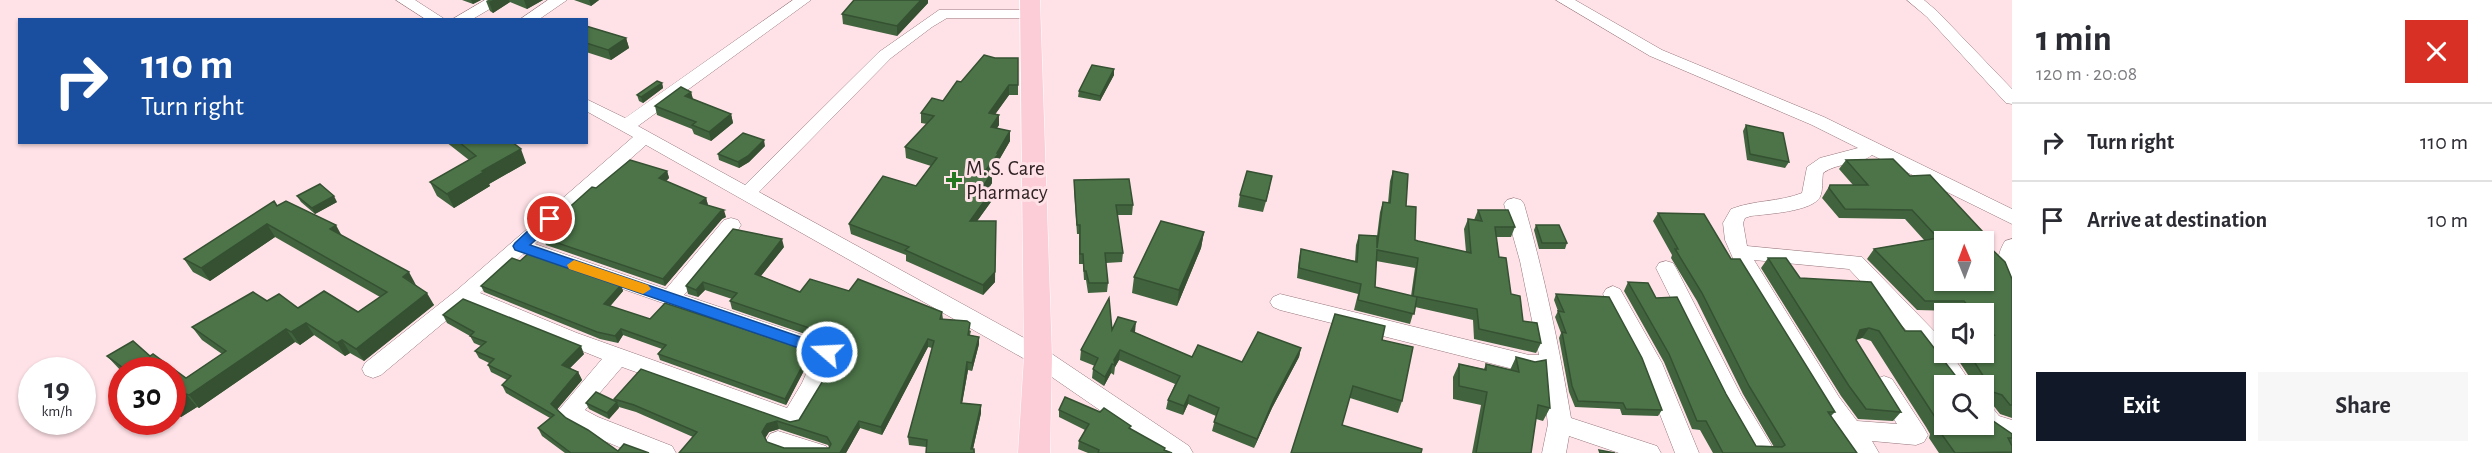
<!DOCTYPE html>
<meta charset="utf-8">
<style>
body{margin:0;font-family:"Alegreya Sans",sans-serif;background:#f7f7f7;color:#2b2b33;height:100vh;display:flex;flex-direction:column;font-size:22px;white-space:nowrap}
*{box-sizing:border-box;margin:0}
p{font-size:20px;color:#7c7c81}
.icon{flex:none;width:33px;height:33px;fill:none;stroke:currentColor;stroke-width:2;stroke-linecap:round;stroke-linejoin:round}
.map{position:relative;flex:1;overflow:hidden}
.drawer{display:flex;flex-direction:column;background:#fff;width:480px}
.drawer>*{flex:none}
.top-card{position:absolute;left:18px;top:18px;width:570px;height:126px;border-radius:0px;box-shadow:0 2px 4px #0004;background:#1a4fa0;color:#fff;overflow:hidden}
.needle{width:39px;rotate:359deg}
.buttons{position:absolute;left:1934px;top:231px;display:grid;gap:12px}
.buttons a{display:grid;place-items:center;width:60px;height:60px;border-radius:0px;background:#fff;box-shadow:0 2px 4px #0004;font-size:30px}
.speed{position:absolute;left:18px;top:357px;display:flex;gap:12px;font-size:30px;font-weight:700;text-align:center}
.speed>*{display:grid;place-content:center;width:78px;height:78px;border-radius:50%;background:#fff;box-shadow:0 2px 4px #0004;line-height:1}
.speed small{font-size:15px;font-weight:400}
.speed .limit{border:9px solid #d22;background:#fff;color:#111}
.pin{position:absolute;display:grid;place-items:center;width:51px;height:51px;color:#fff;margin:-26px;border:3px solid #fff;border-radius:50%;box-shadow:0 2px 6px #0007}
.me{position:absolute;width:66px;margin:-33px;rotate:289deg;stroke-linejoin:round;filter:drop-shadow(0 0 4px #0008)}
.turn{display:flex;align-items:center;gap:21px;height:126px;padding:0 24px;font-size:27px}
.turn .icon{width:78px;height:78px;stroke-width:2.5}
.turn b{display:block;font-size:42px;line-height:51px}
.round{display:grid;place-items:center;flex:none;width:63px;height:63px;border-radius:0px;background:#f7f7f7}
.head{display:flex;align-items:center;justify-content:space-between;height:102px;padding:0 24px}
h1{font-size:36px;font-weight:700;line-height:45px}
.cta{display:flex;gap:12px;margin-top:auto;padding:12px 24px}
.cta a{flex:1;height:69px;border-radius:0px;background:#111827;color:#fff;font-size:24px;font-weight:700;line-height:69px;text-align:center}
.cta a+a{background:#f7f7f7;color:#2b2b33}
ul{padding:0;list-style:none}
li{display:flex;align-items:center;gap:18px;height:78px;padding:0 24px;border-top:2px solid #e1e1e2}
li div{flex:1}
li b{display:block;font-size:22px}
li em{font-style:normal}
main{display:flex;flex:1;min-height:0}
.map>svg:first-child{display:block}
</style>
<main>
<div class="map">
<svg width="2012" height="453" viewBox="0 0 2012 453">
<rect width="100%" height="100%" fill="#ffe2e7"/>
<g fill="none" stroke-linecap="round" stroke-linejoin="round">
<defs>
<g id="minor">
<path d="M396,0H415L446,20H427Z"/>
<path d="M485,0H505L471,20H451Z"/>
<path d="M548,0H567L538,20H519Z"/>
<path d="M793,0H811L638,126L745,185L879,52L939,10H1035L1038,13L1035,16L1030,18H947L932,27L891,58L759,192L1046,350L1189,446L1193,453H1162L1030,362L646,145L535,244L666,289L724,220L731,218L738,220L741,225L738,230L684,295L835,346L838,352L823,386L800,426L792,428L622,367L585,410L598,417L672,446L676,453C664,453 649,453 637,453C621,449 565,426 557,412L602,359L466,304L381,375L373,378L365,375L362,369L365,363L457,290L633,137L586,111V99L625,118ZM523,254L814,356L802,383L787,408L577,333L480,293Z"/>
<path d="M1556,0H1575L1662,50L1824,117L2012,209V224L1872,155C1858,166 1838,162 1823,173C1822,180 1823,191 1820,197C1812,212 1766,214 1751,216L1745,218L1743,223L1747,246L1862,257L1936,333L1944,345V352H1950L1973,386H1949L1920,345L1849,269L1754,260L1839,397L1857,421L1897,424L1873,385L1876,379L1884,376L1892,379L1924,428L1928,435L1924,442L1916,445L1872,441L1879,453H1854L1823,409L1739,272L1725,240L1723,223L1731,209C1754,200 1779,202 1802,193L1807,167L1820,158L1858,148L1812,125L1650,56Z"/>
<path d="M1907,0H1924L1937,11L2012,89V104L2006,103L1927,17Z"/>
<path d="M1514,198L1521,200L1524,204C1544,274 1559,345 1571,418L1657,446L1661,453H1619L1569,436L1566,453H1542L1548,424L1541,371L1529,373L1280,310L1273,307L1270,302L1273,297L1280,294L1529,355H1539L1520,261L1504,204L1507,200Z"/>
<path d="M2012,239V291L2005,289C1996,273 1995,257 2005,241Z"/>
<path d="M1666,261L1673,263L1676,268L1741,395L1776,453H1752L1722,401L1656,268L1659,263Z"/>
<path d="M1613,286L1620,289L1662,363L1699,453H1675L1640,363L1603,294L1606,289Z"/>
<path d="M1983,404L1991,406L1999,416L2012,420V447C2004,444 2002,438 1996,435C1988,431 1984,432 1978,424H1983Z"/>
<path d="M778,431L826,446L830,453H786L770,448L766,441L770,434Z"/>
</g>
<path id="major" d="M1020,0H1040L1052,356L1050,453H1018L1024,356Z"/>
</defs>
<!-- minor casing -->
<use href="#minor" stroke="#95767c" stroke-width="1"/>
<!-- major casing -->
<use href="#major" stroke="#fff" stroke-width="1"/>
<!-- minor -->
<use href="#minor" fill="#fff" fill-rule="evenodd"/>
<!-- major -->
<use href="#major" fill="#fdcdd7" fill-rule="evenodd"/>
</g>
<!-- wall -->
<g fill="#41643e" fill-rule="evenodd">
<path d="M462,0H481L473,4Z"/>
<path d="M488,0H543L527,9L510,2L493,13L490,11L486,1Z"/>
<path d="M574,0H599L591,6Z"/>
<path d="M854,0H928V3L897,36L843,24L842,14Z"/>
<path d="M586,26L626,38L629,48L611,60L586,52Z"/>
<path d="M995,58H1018V95H1009L995,114L999,125L997,128L1010,141L999,160V163L992,173V183L989,188L993,189V199L977,221L995,282L983,295L906,261V255L851,234L849,224L916,186L931,166L906,158L905,147L927,124L921,123V113L943,101L961,82Z"/>
<path d="M1114,69V75L1100,101L1078,97L1079,91Z"/>
<path d="M662,83L663,88L643,103L639,101L637,95Z"/>
<path d="M691,92L693,99L731,114L733,123L711,141L694,134L692,129L657,115L655,106Z"/>
<path d="M1746,125L1789,162L1785,168L1747,160L1743,131Z"/>
<path d="M446,142H512L526,163L489,184L490,186L454,208L437,196L430,182L469,160Z"/>
<path d="M765,146L749,162L739,168L719,160L718,154Z"/>
<path d="M1846,160L1910,176L1983,232L1979,237L2012,279V418L2000,414L1993,405L1990,404V412L1986,416L2012,438V453H1939L1929,438L1930,434L1926,427L1871,341L1862,338L1856,340L1901,412L1893,421L1858,419L1841,396L1761,268L1768,258L1800,278L1905,331L1958,379L1970,378L1953,352H1983V314H1958L1955,311L1917,310L1867,259L1874,249L1924,240L1905,219L1839,218L1822,198L1830,185H1853L1839,169Z"/>
<path d="M667,171L669,178L666,181L706,198L708,205L726,217L722,219L665,286L546,245L543,238L564,218L563,213L596,188Z"/>
<path d="M1393,171L1406,206L1415,240L1466,252L1464,229L1468,219L1474,220L1478,210L1515,227L1511,237H1496L1499,257L1511,294L1523,321L1541,343L1536,353L1474,339L1473,320L1415,307L1410,324L1354,310L1358,294L1297,278L1299,259L1301,249L1355,261L1356,245L1359,235L1377,236L1380,212L1383,202L1388,203L1390,181ZM1376,261L1415,268L1411,296L1375,287Z"/>
<path d="M1074,180L1133,205L1132,215H1117L1123,253L1122,262L1106,263L1108,283L1107,292L1088,293L1086,280H1084L1083,264H1079V234H1077L1074,189Z"/>
<path d="M1270,187L1263,212L1238,207L1240,195Z"/>
<path d="M297,196L337,202L315,214L301,202Z"/>
<path d="M277,206L341,235L416,285L434,305L364,361L350,353L345,356L314,335L300,345L295,342L199,408L197,407L181,417L172,411V370H122V372L107,356H150L186,378L222,354L202,340L192,327L267,301L298,308L358,312L380,297L275,237L210,281L193,272L184,259Z"/>
<path d="M1658,213L1731,259L1835,412L1831,416L1857,453H1713L1700,430L1692,429L1664,362L1624,291L1628,282L1656,298L1726,394L1756,446L1774,447L1743,394L1697,301L1671,258L1672,255L1653,221Z"/>
<path d="M1536,225L1567,243L1565,249H1539L1534,230Z"/>
<path d="M1204,232L1201,248L1177,306L1132,293L1134,277Z"/>
<path d="M784,247L761,276L800,292L849,291L942,312L943,319L971,331L970,335L979,337V344L972,371L968,370L962,403L981,405V413L973,449H974L975,453H926V447L909,445L908,437L932,348L928,347L882,435L860,428L846,453H679L693,437L636,412L619,407L609,419L589,409L586,403L615,401L614,399L790,422L799,420L824,379L838,347L837,345L732,309L730,301L732,299L705,290L698,297L688,294L686,286ZM779,429L828,445L829,447V448H784L767,442L765,438L769,432Z"/>
<path d="M621,285L623,291L610,306L650,319L810,351L811,357L786,405L660,360L658,354L662,349L623,335L618,343L600,339L484,292L481,286Z"/>
<path d="M1556,294L1662,410L1658,416L1622,415L1620,409L1575,407L1569,392L1559,338L1561,333L1555,317L1558,311L1554,300Z"/>
<path d="M443,315L584,354L570,368L578,372L582,380L557,409L566,418L618,451L649,453H565L542,436L538,428L550,418L506,393L502,385L507,380L491,372L488,365L489,363L479,358L475,351L481,346L474,343L470,336L447,323Z"/>
<path d="M1112,330L1134,332L1192,357L1242,362L1301,348L1299,357L1272,408L1254,448L1212,431L1216,416L1188,404L1183,415L1166,409L1168,400L1175,384L1119,360L1115,367L1114,375L1111,373L1104,386L1092,378L1093,369L1095,366L1080,360L1081,350Z"/>
<path d="M1382,340L1402,401L1398,413L1350,398L1291,453Z"/>
<path d="M1516,357L1550,408L1543,421L1536,419L1531,453H1472L1481,405L1453,399V377L1459,364L1484,369L1486,364L1510,370Z"/>
<path d="M1059,410L1130,429L1165,450L1172,453H1088L1078,449L1079,441L1085,430L1059,417Z"/>
</g>
<!-- shaded-wall -->
<g fill="#355132">
<path d="M471,0H481L473,4Z"/>
<path d="M493,0H509L510,2L493,13L489,2Z"/>
<path d="M524,0H543L527,9Z"/>
<path d="M589,0H599L591,6Z"/>
<path d="M921,0H928V3L897,36V26Z"/>
<path d="M626,38L629,48L611,60L608,50Z"/>
<path d="M1114,69V75L1100,101V96Z"/>
<path d="M662,83L663,88L643,103L641,97Z"/>
<path d="M1009,85V95L989,123V113Z"/>
<path d="M691,92L693,100L685,96Z"/>
<path d="M731,114L733,123L711,141L709,132Z"/>
<path d="M999,115V125L991,137V127Z"/>
<path d="M1010,131V141L999,160V163L985,181V171Z"/>
<path d="M764,140L765,146L749,162L739,168L738,162Z"/>
<path d="M521,149L526,163L489,184L490,186L454,208L447,194L482,171Z"/>
<path d="M667,171L669,178L661,186L659,178Z"/>
<path d="M992,173V183L983,196V186Z"/>
<path d="M993,189V199L970,231V221Z"/>
<path d="M334,196L337,202L315,214L312,208Z"/>
<path d="M706,198L708,205L700,203Z"/>
<path d="M724,210L726,217L722,219L665,286L663,279L721,211Z"/>
<path d="M996,221L995,282L983,295V285Z"/>
<path d="M267,224L275,237L210,281L201,268Z"/>
<path d="M336,225L343,238L330,229Z"/>
<path d="M1204,232L1201,248L1177,306L1179,290Z"/>
<path d="M782,239L784,247L756,282L755,274Z"/>
<path d="M409,272L416,285L403,277Z"/>
<path d="M703,282L705,290L698,297L696,290Z"/>
<path d="M621,285L623,291L607,310L604,304Z"/>
<path d="M427,293L434,305L364,361L356,349Z"/>
<path d="M1136,322L1135,332L1130,340L1131,331Z"/>
<path d="M306,323L314,335L300,345L291,332Z"/>
<path d="M1869,328L1862,338L1852,340L1860,330Z"/>
<path d="M286,329L295,342L199,408L189,395Z"/>
<path d="M621,329L623,335L618,343L615,336Z"/>
<path d="M979,337V344L972,371V363Z"/>
<path d="M928,339V347L882,435L881,427Z"/>
<path d="M342,340L350,353L345,356L337,343Z"/>
<path d="M581,346L584,354L565,373L562,365Z"/>
<path d="M1301,348L1299,357L1272,408L1254,448L1257,439L1274,399Z"/>
<path d="M1120,350L1119,360L1115,367L1114,360Z"/>
<path d="M810,351L811,357L786,405L785,399Z"/>
<path d="M967,362L968,370L961,410V403Z"/>
<path d="M1112,364L1111,373L1104,386L1105,377Z"/>
<path d="M578,372L582,380L555,412L551,404Z"/>
<path d="M186,394L197,407L181,417L172,407V403Z"/>
<path d="M1189,395L1188,404L1183,415L1184,406Z"/>
<path d="M617,402L619,408L609,419L607,413Z"/>
<path d="M981,405V413L972,453L971,449Z"/>
<path d="M777,421L779,429L769,432L764,440L762,432L767,424Z"/>
<path d="M859,421L860,428L846,453H840Z"/>
</g>
<!-- building -->
<g fill="#4c7448" stroke="#355132" stroke-width="1.5" fill-rule="evenodd">
<path d="M854,0H921L897,26L842,14Z"/>
<path d="M586,26L626,38L608,50L586,43Z"/>
<path d="M984,55L995,58H1018V85H1009L989,113L999,115L991,127L1010,131L997,153H999L985,171L992,173L983,186L993,189L970,221H996L995,272L983,285L905,250L909,247L849,224L883,176L916,186L937,158L905,147L934,116L921,113L932,98L943,101L957,81L961,82Z"/>
<path d="M1092,65L1114,69L1100,96L1079,91Z"/>
<path d="M657,81L662,83L641,97L637,95Z"/>
<path d="M681,87L691,92L685,96L731,114L709,132L692,125L696,122L655,106Z"/>
<path d="M1746,125L1783,133L1789,162L1750,154Z"/>
<path d="M743,133L764,140L748,156L738,162L718,154Z"/>
<path d="M459,142H512L521,149L482,171L484,172L447,194L430,182L476,156Z"/>
<path d="M1893,159L1910,176L1930,175L1983,232H1974L2005,262L2012,279V405H2010L2002,395L1993,392L1990,394V412L1986,413V416L2012,434V438H2008L2012,446V452L1955,453L1938,429L1939,424L1935,417L1879,331L1869,328L1860,330L1856,340L1901,412L1866,409L1849,386L1768,258H1786L1800,278L1871,282L1905,331H1921L1958,379L1984,377L1968,352H1983V335H1994L1983,323V314H1975L1964,301H1925L1874,249L1938,238L1912,210L1845,209L1829,188L1830,185H1868L1846,160ZM1944,242H1983V280H1944ZM1944,386H1983V424H1944Z"/>
<path d="M630,160L667,171L659,178L706,198L700,203L724,210L721,211L663,279L543,238L568,215L563,213L592,187L596,188Z"/>
<path d="M1247,171L1272,176L1266,201L1240,195Z"/>
<path d="M1393,171L1408,174L1406,206L1416,207L1415,240L1418,241L1471,253L1468,219L1482,221L1478,210H1508L1515,227H1495L1499,257L1506,258L1511,294L1520,296L1523,321L1537,323L1541,343L1479,329L1477,309L1413,296L1418,258L1377,250L1375,287L1417,297L1414,314L1358,300L1361,284L1299,268L1301,249L1357,262L1359,235L1377,236V248L1383,202L1390,203Z"/>
<path d="M1129,179L1133,205H1116L1123,253H1105L1108,283H1089L1086,271H1084L1083,254H1080V225H1077L1074,180Z"/>
<path d="M320,184L334,196L312,208L297,196Z"/>
<path d="M274,201L277,206L286,201L336,225L330,229L409,272L403,277L427,293L356,349L342,340L337,343L306,323L291,332L286,329L189,395L186,394L172,403V370H126L107,356L133,341L150,356L153,354L186,378L226,351L192,327L253,292L267,301L279,294L298,308L324,291L358,312L387,292L267,224L201,268L184,259Z"/>
<path d="M1658,213L1704,214L1731,259H1740L1835,412H1828L1857,453H1723L1706,421H1697L1669,354L1628,282L1648,283L1656,298L1677,297L1726,394L1756,446L1782,447L1785,445L1749,386L1702,293L1675,249H1678Z"/>
<path d="M1161,221L1204,232L1179,290L1134,277Z"/>
<path d="M1536,225H1559L1567,243H1542Z"/>
<path d="M733,229L782,239L755,274L800,292L810,279L849,291L858,279L942,312L940,319L967,321L970,323L968,335L979,337L972,363L967,362L961,403L981,405L971,449H974V453H926L927,440L908,437L934,341L928,339L881,427L859,421L840,453H679L697,432L634,405L614,399L641,369L790,422L799,420L824,379L839,345L836,337L730,301L737,293L703,282L696,290L686,286ZM777,421L827,437L831,444L829,448H784L767,442L762,432L767,424Z"/>
<path d="M529,253L621,285L604,304L650,319L665,303L810,351L785,399L658,354L666,345L621,329L615,336L597,332L481,286L512,258L520,261Z"/>
<path d="M1556,294L1609,297L1642,358L1662,410L1626,409L1623,403L1578,401L1572,386L1562,332L1566,333L1558,311L1564,312Z"/>
<path d="M1109,298L1112,330L1118,317L1136,322L1131,331L1192,357L1198,345L1242,362L1258,332L1301,348L1274,399L1257,439L1214,422L1219,408L1189,395L1184,406L1168,400L1180,376L1120,350L1114,360L1115,365L1112,364L1105,377L1093,369L1098,358L1081,350Z"/>
<path d="M463,299L581,346L562,365L578,372L551,404L566,418L588,430L618,451L624,444L649,453H571L538,428L554,415L502,385L511,376L488,365L494,359L475,351L486,342L470,336L474,332L443,315Z"/>
<path d="M1335,314L1385,326L1382,340L1413,347L1402,401L1353,386L1342,425L1422,449L1421,453H1291Z"/>
<path d="M1516,357L1535,362L1546,360L1550,408L1538,405L1531,453H1476L1487,392L1459,386V364L1486,370V364L1519,372Z"/>
<path d="M596,392L617,402L607,413L586,403Z"/>
<path d="M1065,397L1100,412L1104,408L1131,426L1129,428L1165,448L1164,450L1172,453H1098L1099,450L1079,441L1089,424L1059,410Z"/>
<path d="M1599,450L1615,453H1600Z"/>
</g>
<!-- route -->
<path fill="#1a73e8" stroke="#114b97" stroke-width="1.5" d="M550,214L557,219L555,222L530,245L833,348L835,352L833,356H822L515,250L513,246L515,243L545,215Z"/>
<!-- slow -->
<path fill="#f59e0b" d="M574,260L648,285L651,289L643,294L569,269L567,265Z"/>
<!-- markers -->
<path fill="#247620" stroke="#ffe2e7" stroke-width="2" d="M951 171h6v6h6v6h-6v6h-6v-6h-6v-6h6z"/>
<g text-anchor="middle" stroke-width="6" stroke-linejoin="round" paint-order="stroke">
<!-- poi labels -->
<g font-size="21" fill="#302326" stroke="#ffe2e7" text-anchor="start">
<text x="966" y="175">M. S. Care<tspan x="966" dy="24">Pharmacy</tspan></text>
</g>
</g>
</svg>
<div class="buttons">
<a><svg class="needle" viewBox="-14 -14 28 28"><path d="M0-13l5 13h-10z" fill="#e53935"/><path d="M0 13l5-13h-10z" fill="#7c7c81"/></svg></a>
<a><svg class="icon" aria-label="sound" viewBox="0 0 24 24"><path d="M4 9h4l5-4v14l-5-4H4zM17 9q2 3 0 6"/></svg></a>
<a><svg class="icon" aria-label="search" viewBox="0 0 24 24"><circle cx="10" cy="10" r="6"/><path d="M15 15l6 6"/></svg></a>
</div>
<div class="speed"><div>19<small>km/h</small></div><div class="limit">30</div></div>
<div class="pin" style="left:550px;top:219px;background:#d93025"><svg class="icon" aria-label="arrive" viewBox="0 0 24 24"><path d="M6 21V4h12l-3 4 3 4H6"/></svg></div>
<svg class="me" style="left:827px;top:352px" viewBox="-20 -20 40 40"><circle r="17" fill="#1a73e8" stroke="#fff" stroke-width="3"/><path d="M0-11L8 9 0 5-8 9z" fill="#fff"/></svg>
<div class="top-card">
<div class="turn"><svg class="icon" aria-label="right" viewBox="0 0 24 24"><path d="M7 20v-9h11M14 6l5 5-5 5"/></svg><div><b>110 m</b>Turn right</div></div>
</div>
</div>
<section class="drawer">
<div class="head"><div><h1>1 min</h1><p>120 m · 20:08</p></div><a class="round" style="background:#d93025;color:#fff"><svg class="icon" aria-label="close" viewBox="0 0 24 24"><path d="M6 6l12 12M18 6L6 18"/></svg></a></div>
<ul>
<li><svg class="icon" aria-label="right" viewBox="0 0 24 24"><path d="M7 20v-9h11M14 6l5 5-5 5"/></svg><div><b>Turn right</b></div><em>110 m</em></li>
<li><svg class="icon" aria-label="arrive" viewBox="0 0 24 24"><path d="M6 21V4h12l-3 4 3 4H6"/></svg><div><b>Arrive at destination</b></div><em>10 m</em></li>
</ul>
<div class="cta"><a>Exit</a><a>Share</a></div>
</section>
</main>
